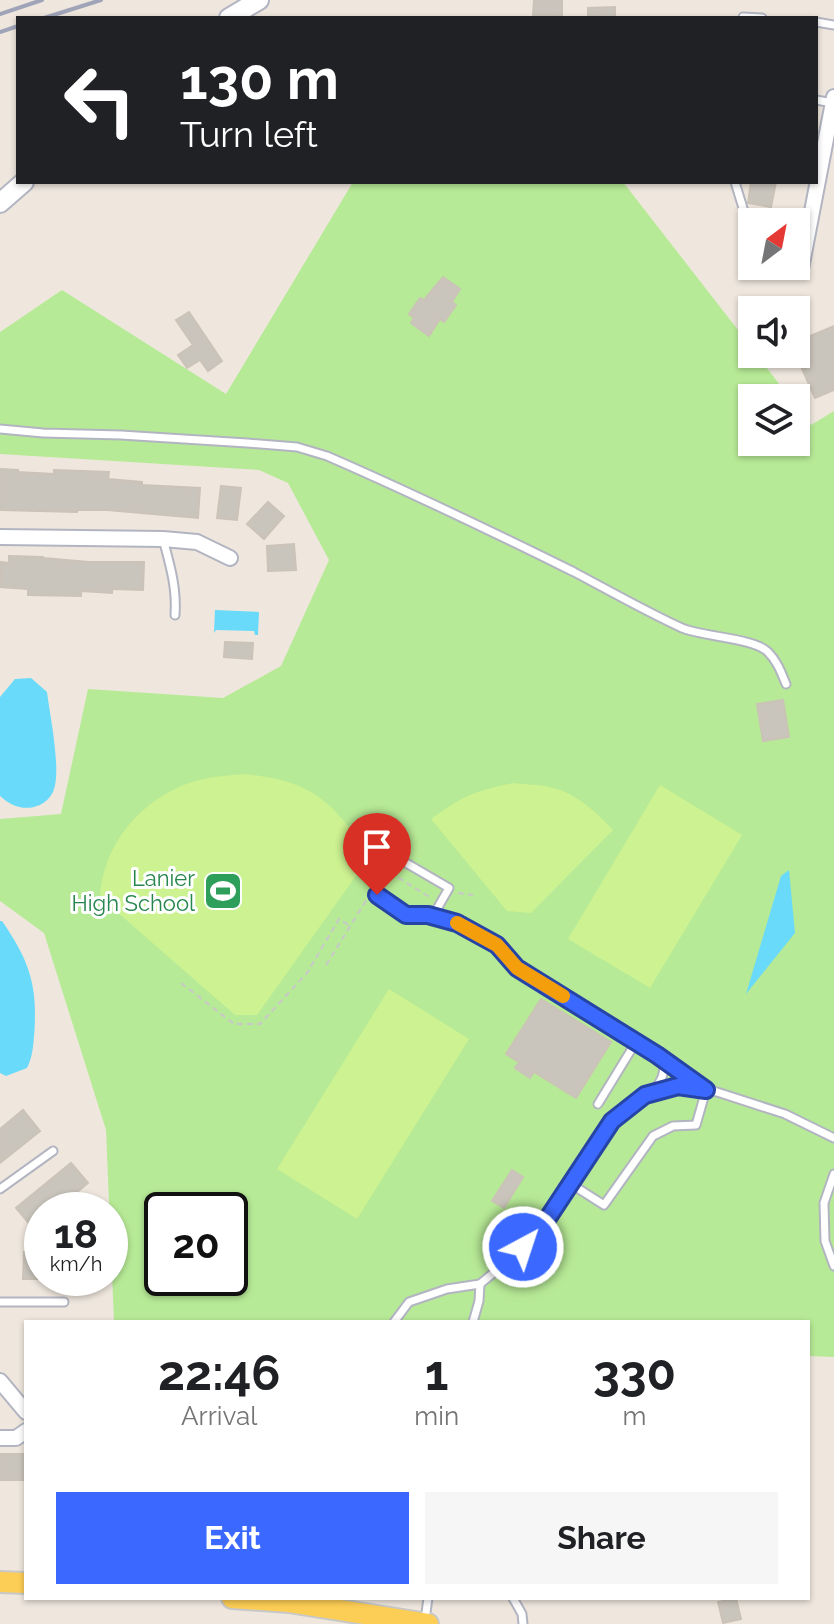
<!DOCTYPE html>
<style>
body{margin:0;font-family:Raleway,sans-serif;background:#f6f6f6;color:#202124;height:100vh;display:flex;flex-direction:column;font-size:30px;white-space:nowrap}
*{box-sizing:border-box;margin:0}
p{font-size:26px;color:#757577}
.icon{flex:none;width:44px;height:44px;fill:none;stroke:currentColor;stroke-width:2;stroke-linecap:round;stroke-linejoin:round}
.map{position:relative;flex:1;overflow:hidden}
.sheet{position:absolute;left:24px;top:1320px;width:786px;height:280px;display:flex;flex-direction:column;background:#fff;border-radius:0px;box-shadow:0 2px 6px #0004}
.sheet>*{flex:none}
.guide{position:absolute;left:16px;top:16px;width:802px;height:168px;border-radius:0px;box-shadow:0 2px 6px #0004;background:#202124;color:#fff;overflow:hidden}
.needle{width:52px;rotate:32deg}
.buttons{position:absolute;left:738px;top:208px;display:grid;gap:16px}
.buttons a{display:grid;place-items:center;width:72px;height:72px;border-radius:0px;background:#fff;box-shadow:0 2px 6px #0004;font-size:40px}
.speed{position:absolute;left:24px;top:1192px;display:flex;gap:16px;font-size:40px;font-weight:700;text-align:center}
.speed>*{display:grid;place-content:center;width:104px;height:104px;border-radius:50%;background:#fff;box-shadow:0 2px 6px #0004;line-height:1}
.speed small{font-size:20px;font-weight:400}
.speed .limit{border:4px solid #111;border-radius:12px;background:#fff;color:#111}
.pin{position:absolute;display:grid;place-items:center;width:68px;height:68px;color:#fff;margin:-82px -34px;border-radius:50% 50% 50% 0;rotate:-45deg;box-shadow:0 0 8px #0007}
.pin .icon{rotate:45deg}
.me{position:absolute;width:88px;margin:-44px;rotate:40deg;stroke-linejoin:round;filter:drop-shadow(0 0 6px #0008)}
.turn{display:flex;align-items:center;gap:28px;height:168px;padding:0 32px;font-size:36px}
.turn .icon{width:104px;height:104px;stroke-width:2.5}
.turn b{display:block;font-size:56px;line-height:68px}
.eta{display:flex;justify-content:space-evenly;align-items:center;height:136px;text-align:center}
.eta b{font-size:48px;font-weight:700;line-height:56px}
.cta{display:flex;gap:16px;margin-top:auto;padding:16px 32px}
.cta a{flex:1;height:92px;border-radius:0px;background:#3b69ff;color:#fff;font-size:32px;font-weight:700;line-height:92px;text-align:center}
.cta a+a{background:#f6f6f6;color:#202124}
.map>svg:first-child{display:block}
</style>
<div class="map">
<svg width="834" height="1624" viewBox="0 0 834 1624">
<rect width="100%" height="100%" fill="#efe7de"/>
<!-- green -->
<path fill="#b7ea96" fill-rule="evenodd" d="M353,182H623L752,348V354H756L790,398H752V442H796V405L811,425L834,411V1357L808,1356V1322H114L106,1130L44,933L0,901V819L61,814L88,689L223,698L281,666L329,560L288,483L259,470L0,454V332L62,290L226,394ZM162,1210H230V1278H162Z"/>
<!-- pitch -->
<g fill="#cdf291">
<path d="M247,774C266,777 285,779 303,788C332,801 352,830 370,856L257,1015H235L100,897C103,844 141,799 192,782C209,777 228,775 247,774Z"/>
<path d="M514,783C526,785 541,784 553,788C577,794 596,812 613,830L531,913L507,911L431,819C461,797 476,790 514,783Z"/>
<path d="M660,785L742,835L650,988L568,939Z"/>
<path d="M389,989L469,1039L357,1219L277,1169Z"/>
</g>
<!-- water -->
<g fill="#69daf9">
<path d="M215,610L259,612L258,635H255L254,631L216,630L214,633Z"/>
<path d="M31,678L47,692C50,716 62,772 53,792C49,800 42,805 34,807C21,810 10,805 0,796V697L15,679Z"/>
<path d="M789,870L795,933L746,994L781,876Z"/>
<path d="M0,921H2C30,962 38,986 34,1037C33,1048 32,1058 27,1068L6,1076L0,1073Z"/>
</g>
<!-- building -->
<g fill="#cac5bc" stroke="#cbc3b7" stroke-width="2">
<path d="M534,0H562V16L533,15Z"/>
<path d="M615,7V18H588V8Z"/>
<path d="M751,182H776L771,207L748,203Z"/>
<path d="M443,277L460,289L452,302L456,305L444,322L440,319L429,336L411,323L414,318L409,314L420,298L424,300Z"/>
<path d="M189,312L222,361L208,371L200,360L187,368L178,355L193,345L176,320Z"/>
<path d="M834,326V390L815,398L796,355V342Z"/>
<path d="M0,469L18,470V472L54,474V470L109,472L108,479L142,482V485L200,488L198,518L107,510H78L77,512L0,510Z"/>
<path d="M221,486L241,488L237,520L217,518Z"/>
<path d="M268,502L284,516L264,539L247,524Z"/>
<path d="M294,544L296,570L268,571L267,546Z"/>
<path d="M9,556L43,557V558L89,562H144L143,590L112,589V593L81,591V596L28,595V589L0,587L1,562L9,563Z"/>
<path d="M225,642L253,643L252,659L224,657Z"/>
<path d="M783,700L789,737L763,741L757,704Z"/>
<path d="M541,999L611,1042L576,1098L534,1072L530,1078L515,1068L519,1062L506,1054Z"/>
<path d="M23,1110L40,1131L0,1163V1129Z"/>
<path d="M71,1163L88,1183L56,1210H42V1221L33,1228L16,1208Z"/>
<path d="M512,1170L523,1177L504,1208L492,1201Z"/>
<path d="M24,1252L42,1253V1279H23Z"/>
<rect x="0" y="1454" width="26" height="26"/>
<path d="M736,1598L741,1619L723,1623L718,1602Z"/>
</g>
<g fill="none" stroke-linecap="round" stroke-linejoin="round">
<defs>
<g id="lane">
<path d="M743,17L762,18"/>
<path d="M816,22L834,25"/>
<path d="M816,100L833,103"/>
<path d="M735,182L746,218L752,224"/>
<path d="M0,429L43,433L121,435L247,443L297,447L327,456C410,492 493,532 574,572C610,591 645,611 682,628C704,637 754,638 768,652C777,661 781,672 786,684"/>
<path d="M163,539C170,565 177,588 175,615"/>
<path d="M401,860L449,888L433,916"/>
<path d="M377,895L406,915H428L457,923L497,945L517,968L657,1055L706,1090L696,1125L673,1126L653,1136L604,1205L571,1184"/>
<path d="M652,1093C661,1081 666,1074 663,1059"/>
<path d="M598,1104L636,1042"/>
<path d="M834,1174L824,1203L825,1241L834,1266"/>
<path d="M0,1189L53,1151"/>
<path d="M0,1302H64"/>
<path d="M394,1322L409,1302L447,1289L480,1284L508,1261L538,1233L612,1121L645,1095L678,1086L717,1092L785,1114L834,1138"/>
<path d="M473,1322L479,1301L480,1284"/>
<path d="M513,1598L522,1614L523,1624"/>
<path d="M425,1620L428,1598"/>
</g>
<g id="street">
<path d="M801,269L834,97"/>
<path d="M0,537L163,539L197,542L230,558"/>
<path d="M0,1381L26,1412"/>
<path d="M0,1438H16L26,1431"/>
</g>
<g id="secondary">
<path d="M229,18L259,0"/>
<path d="M0,203L24,182"/>
</g>
<g id="primary">
<path d="M0,1582L26,1583"/>
<path d="M232,1598L289,1602L428,1624"/>
</g>
</defs>
<!-- lane casing -->
<use href="#lane" stroke="#b2b5c1" stroke-width="11"/>
<!-- street casing -->
<use href="#street" stroke="#b2b5c1" stroke-width="18"/>
<!-- secondary casing -->
<use href="#secondary" stroke="#b2b5c1" stroke-width="22"/>
<!-- primary casing -->
<use href="#primary" stroke="#c8c8c8" stroke-width="24"/>
<!-- path -->
<g stroke="#c8c8c8" stroke-width="2" stroke-dasharray="6 4" stroke-linecap="butt">
<path d="M377,883L386,870L431,898"/>
<path d="M458,893L473,895"/>
<path d="M326,965L367,899"/>
<path d="M181,983L234,1024H260L307,973L339,919L350,926"/>
</g>
<!-- lane -->
<use href="#lane" stroke="#fff" stroke-width="7"/>
<!-- street -->
<use href="#street" stroke="#fff" stroke-width="14"/>
<!-- secondary -->
<use href="#secondary" stroke="#fff" stroke-width="18"/>
<!-- primary -->
<use href="#primary" stroke="#fdce55" stroke-width="20"/>
<!-- rail -->
<g stroke="#a0a4b8" stroke-width="4">
<path d="M0,14L42,0"/>
<path d="M44,18L101,0"/>
<path d="M0,32L18,26"/>
</g>
</g>
<g fill="none" stroke-linecap="round" stroke-linejoin="round">
<defs>
<path id="route" d="M377,895L406,915H428L457,923L497,945L517,968L657,1055L706,1090L678,1086L645,1095L612,1121L538,1233L523,1247"/>
</defs>
<!-- route casing -->
<use href="#route" stroke="#2644a6" stroke-width="20"/>
<!-- route -->
<use href="#route" stroke="#3b69ff" stroke-width="14"/>
<!-- slow -->
<path stroke="#f59e0b" stroke-width="14" d="M457,923L497,945L517,968L563,996"/>
</g>
<!-- icons -->
<defs>
<symbol id="stadium-square" viewBox="-11 -11 22 22"><rect x="-9" y="-9" width="18" height="18" rx="4" fill="#2e9e5b" stroke="#fff"/><path d="M0-5a6.5 5 0 1 0 0 10a6.5 5 0 1 0 0-10ZM-3.5-1.8h7v3.6h-7Z" fill="#fff"/></symbol>
</defs>
<g fill-rule="evenodd">
<use href="#stadium-square" x="201" y="869" width="44" height="44"/>
</g>
<g text-anchor="middle" stroke-width="6" stroke-linejoin="round" paint-order="stroke">
<!-- leisure labels -->
<g font-size="22" fill="#27864d" stroke="#fff" text-anchor="end">
<text x="195" y="886">Lanier<tspan x="195" dy="25">High School</tspan></text>
</g>
</g>
</svg>
<div class="buttons">
<a><svg class="needle" viewBox="-14 -14 28 28"><path d="M0-13l5 13h-10z" fill="#e53935"/><path d="M0 13l5-13h-10z" fill="#757577"/></svg></a>
<a><svg class="icon" aria-label="sound" viewBox="0 0 24 24"><path d="M4 9h4l5-4v14l-5-4H4zM17 9q2 3 0 6"/></svg></a>
<a><svg class="icon" aria-label="layers" viewBox="0 0 24 24"><path d="M12 4l9 5-9 5-9-5zM3 14l9 5 9-5"/></svg></a>
</div>
<div class="speed"><div>18<small>km/h</small></div><div class="limit">20</div></div>
<div class="pin" style="left:377px;top:895px;background:#d93025"><svg class="icon" aria-label="arrive" viewBox="0 0 24 24"><path d="M6 21V4h12l-3 4 3 4H6"/></svg></div>
<svg class="me" style="left:523px;top:1247px" viewBox="-20 -20 40 40"><circle r="17" fill="#3b69ff" stroke="#fff" stroke-width="3"/><path d="M0-11L8 9 0 5-8 9z" fill="#fff"/></svg>
<div class="guide">
<div class="turn"><svg class="icon" aria-label="left" viewBox="0 0 24 24"><path d="M17 20v-9H6M10 6l-5 5 5 5"/></svg><div><b>130 m</b>Turn left</div></div>
</div>
<section class="sheet">
<div class="eta">
<div><b>22:46</b><p>Arrival</p></div>
<div><b>1</b><p>min</p></div>
<div><b>330</b><p>m</p></div>
</div>
<div class="cta"><a>Exit</a><a>Share</a></div>
</section>
</div>
